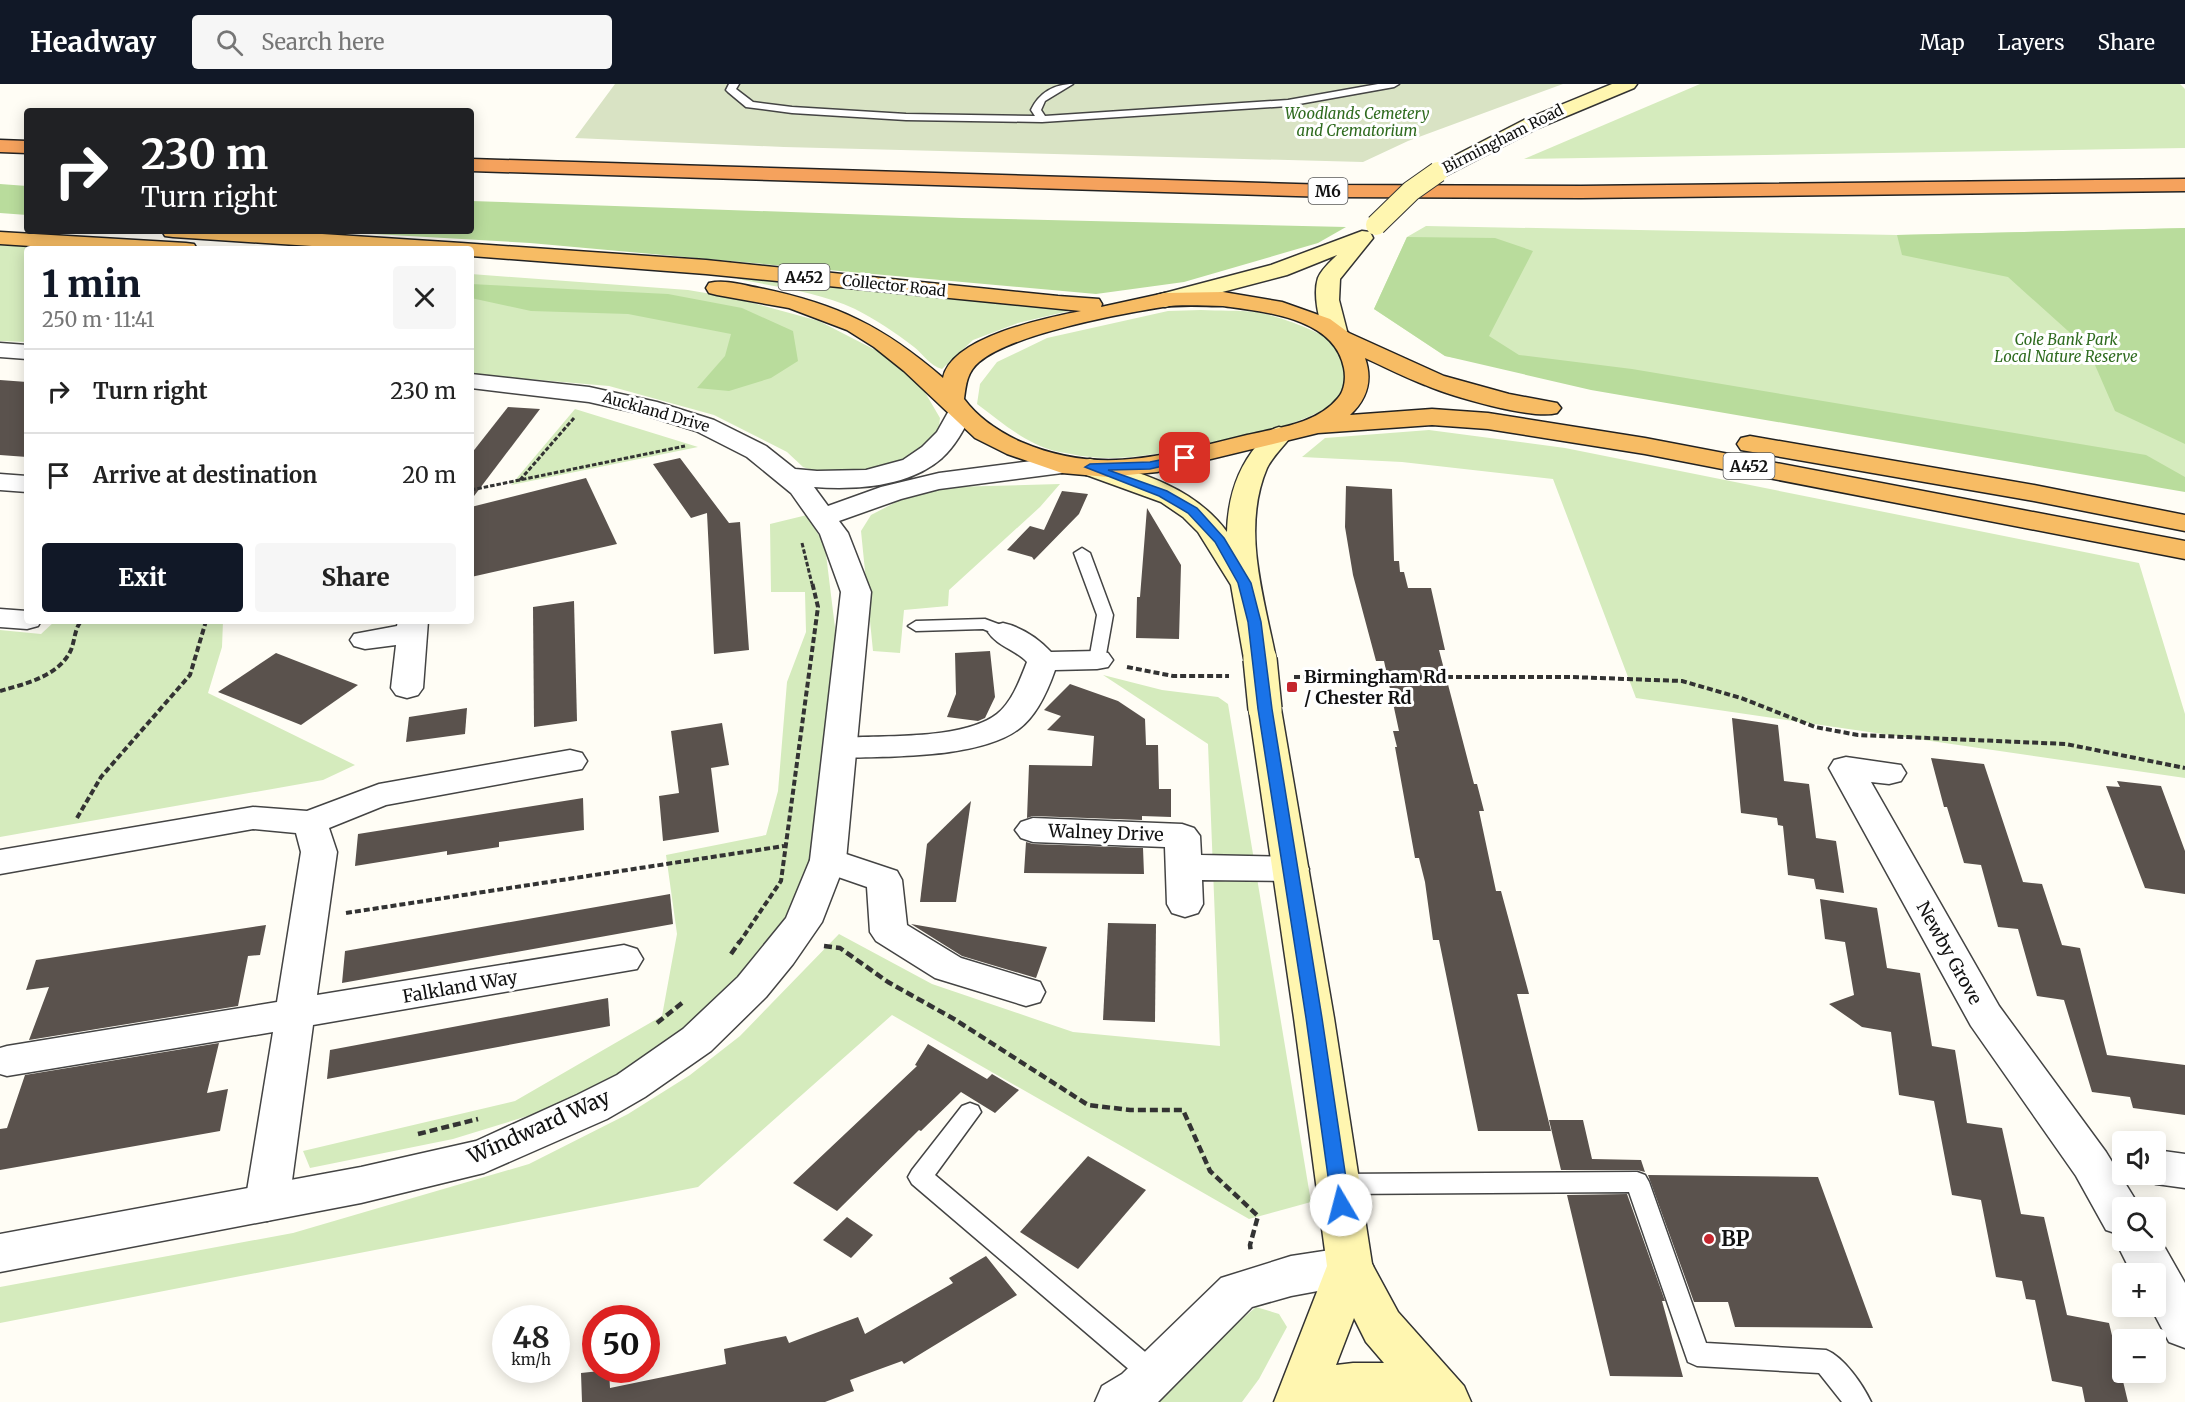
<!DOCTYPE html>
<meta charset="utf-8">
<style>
body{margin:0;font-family:Merriweather,serif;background:#f6f6f6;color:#222;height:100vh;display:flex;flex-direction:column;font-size:22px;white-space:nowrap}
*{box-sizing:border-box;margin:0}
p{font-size:20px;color:#767676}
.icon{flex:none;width:33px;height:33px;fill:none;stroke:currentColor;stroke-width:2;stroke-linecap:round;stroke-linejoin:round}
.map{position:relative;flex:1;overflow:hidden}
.drawer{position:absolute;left:24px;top:162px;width:450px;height:378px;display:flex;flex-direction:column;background:#fff;border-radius:6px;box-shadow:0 3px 15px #0003}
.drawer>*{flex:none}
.guide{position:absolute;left:24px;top:24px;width:450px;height:126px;border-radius:6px;box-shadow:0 3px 15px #0003;background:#202124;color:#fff;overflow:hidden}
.buttons{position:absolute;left:2112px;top:1047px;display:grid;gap:12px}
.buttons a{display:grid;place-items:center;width:54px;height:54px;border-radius:6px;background:#fff;box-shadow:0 3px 15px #0003;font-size:30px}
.speed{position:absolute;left:492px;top:1221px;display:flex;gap:12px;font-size:30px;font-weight:700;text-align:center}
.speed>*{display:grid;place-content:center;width:78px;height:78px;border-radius:50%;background:#fff;box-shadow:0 3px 15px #0003;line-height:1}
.speed small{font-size:15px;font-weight:400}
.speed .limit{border:9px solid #d22;background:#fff;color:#111}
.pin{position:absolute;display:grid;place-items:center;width:51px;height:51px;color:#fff;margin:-26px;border-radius:12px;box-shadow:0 3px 9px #0006}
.me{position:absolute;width:66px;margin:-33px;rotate:352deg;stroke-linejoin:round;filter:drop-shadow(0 0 4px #0008)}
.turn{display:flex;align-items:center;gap:21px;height:126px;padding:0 18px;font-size:27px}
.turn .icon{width:78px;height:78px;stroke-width:2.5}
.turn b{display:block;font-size:42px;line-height:51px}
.round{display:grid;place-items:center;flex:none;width:63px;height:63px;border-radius:6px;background:#f6f6f6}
.headline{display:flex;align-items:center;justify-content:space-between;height:102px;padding:0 18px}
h1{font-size:36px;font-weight:800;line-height:45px;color:#111827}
.primary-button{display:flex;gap:12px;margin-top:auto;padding:12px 18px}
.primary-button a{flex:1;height:69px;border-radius:6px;background:#111827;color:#fff;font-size:24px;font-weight:800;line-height:69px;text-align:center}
.primary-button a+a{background:#f6f6f6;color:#222}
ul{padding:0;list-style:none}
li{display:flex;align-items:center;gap:18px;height:84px;padding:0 18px;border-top:2px solid #e0e0e0}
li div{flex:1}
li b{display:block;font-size:22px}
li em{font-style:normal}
header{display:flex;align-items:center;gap:36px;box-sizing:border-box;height:84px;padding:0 30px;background:#111827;color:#fff}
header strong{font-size:28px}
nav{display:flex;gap:33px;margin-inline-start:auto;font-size:21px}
.search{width:420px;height:54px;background:#f6f6f6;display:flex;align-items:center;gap:15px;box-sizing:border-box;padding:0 21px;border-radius:6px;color:#767676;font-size:22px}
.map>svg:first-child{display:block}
</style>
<header>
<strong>Headway</strong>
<div class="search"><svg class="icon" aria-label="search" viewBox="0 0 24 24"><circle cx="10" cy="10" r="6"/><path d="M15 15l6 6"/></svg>Search here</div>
<nav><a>Map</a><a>Layers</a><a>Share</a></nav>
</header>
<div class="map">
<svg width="2185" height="1318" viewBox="0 0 2185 1318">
<rect width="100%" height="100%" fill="#fffdf5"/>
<!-- green -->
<g fill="#d5ebbd">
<path d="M1700,0H2180L2185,5V64L1524,75Z"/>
<path d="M1426,142L1897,151L2185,144V402L1445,272L1374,225L1407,153Z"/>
<path d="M0,161L69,165H27V258L0,257Z"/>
<path d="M471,190L688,206L735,214L819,237L885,271L919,298L940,334L938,351L922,367L884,385L827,391L803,383L787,368L714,331L609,302L471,290Z"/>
<path d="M735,192L1073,226L1018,239L973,256L942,285C930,282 923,270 914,263C896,249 875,235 855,225C819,208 776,203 738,195Z"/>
<path d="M1201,226C1219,227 1238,226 1256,228C1274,231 1323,247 1335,261C1341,268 1343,274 1345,282C1347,293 1344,306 1336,316C1311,346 1146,376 1105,374C1089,374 1070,370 1055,367C1025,359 1001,338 977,320L980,300L997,278L1047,254L1168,227Z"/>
<path d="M575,325L698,363L511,401Z"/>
<path d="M1429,346L1565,364L2139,479L2185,630V694L1636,614L1553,395L1402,378L1302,373L1325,354Z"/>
<path d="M1060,400L1040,423L949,506L948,522L904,526L900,569L873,567L861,447L871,431L898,417L950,403Z"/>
<path d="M807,431L825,462L837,560L816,758L800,812L757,874L701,933L649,974L547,1026L453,1055L310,1084L303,1067L515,1017L662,932L677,850L666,771L766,751L778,707L787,598L806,548L805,508H771L770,440Z"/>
<path d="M55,537H223L222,563L208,609L355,681L323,696L0,753V546L41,550Z"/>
<path d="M1103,591L1162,606L1218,613L1228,620L1311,1118L1249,1135L892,931L698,1103L0,1239V1203L293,1149L529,1080L628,1030L690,991L740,952L839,850L932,900L1073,948L1220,962L1208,660Z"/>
<path d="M1256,1223L1279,1230L1287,1243L1259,1295L1242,1318H1145Z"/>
</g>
<!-- forest -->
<g fill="#b9dc9c">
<path d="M0,100L27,102V131L0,129Z"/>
<path d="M471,117L962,134L1346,143L1318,159L1184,198L1096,210L530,159L321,147H471Z"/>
<path d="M2185,144V360L2115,327L2088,265L2008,193L1902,171L1897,151Z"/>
<path d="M1407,153L1495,154L1533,167L1489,252L1519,271L1632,285L2146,371L2185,393V408L1591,306L1445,272L1374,225Z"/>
<path d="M471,200L668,210L742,224L793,247L798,277L771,294L729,307L697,304L725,272L731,250L628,230L531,227L471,214Z"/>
</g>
<!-- cemetery -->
<path fill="#d9e3c4" d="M615,0H1563L1408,57L1363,78L784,63L575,54Z"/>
<!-- building -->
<g fill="#5a524d">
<path d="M0,296L27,298V373L0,371Z"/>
<path d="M508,323L540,325L471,416V370Z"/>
<path d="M680,374L729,439L740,438L749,566L714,570L707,429L691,434L653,380Z"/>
<path d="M586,394L617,460L471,493V423Z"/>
<path d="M1346,402L1392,405L1394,477H1399L1400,488H1404L1408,504H1431L1445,566H1439L1474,700H1477L1484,727H1479L1496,807H1501L1529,910H1517L1551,1047H1478L1439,856H1433L1425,798L1419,774H1415L1395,663H1397L1393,647H1399L1384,577H1376L1353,491L1345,443Z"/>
<path d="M1062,407L1088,410L1079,430L1034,476L1032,473L1007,466L1030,442L1044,446Z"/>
<path d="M1147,424L1181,481L1179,555L1136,554L1137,513H1140Z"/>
<path d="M574,517L577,637L534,643L533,523Z"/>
<path d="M990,567L995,613L985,634L978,637L947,633L956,610L955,569Z"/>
<path d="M276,569L358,601L301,641L218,608Z"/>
<path d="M1070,600L1118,617L1145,635L1146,661H1158L1159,705H1171V733L1142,732V736L1033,732L1027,734L1029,681L1092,682L1094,652L1047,646L1061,632L1044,626Z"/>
<path d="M467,624L465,650L406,658L409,633Z"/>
<path d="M1732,634L1778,641L1784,697L1809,700L1816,754L1836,757L1844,809L1816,805L1814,795L1788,791L1783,742L1778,741L1777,734L1741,729Z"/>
<path d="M722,639L729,681L711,684L719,748L663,757L659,712L679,709L671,647Z"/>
<path d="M1931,674L1984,680L2023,798L2042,800L2062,861L2080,864L2107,971L2185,981V1031L2133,1024L2130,1013L2092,1008L2064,916L2037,912L2018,845L1998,843L1981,781L1964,779L1947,723H1944Z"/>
<path d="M2117,697L2161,702L2185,767V810L2145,804L2106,702L2120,703Z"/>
<path d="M583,714L584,746L499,758V763L447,771V767L355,782L358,750Z"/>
<path d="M971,717L956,818H920L927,760Z"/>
<path d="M1026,758L1033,760L1143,764L1144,790L1024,789Z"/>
<path d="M670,810L673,840L342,899L345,867Z"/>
<path d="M1820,815L1877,824L1887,884L1920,889L1932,962L1955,966L1967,1039L2002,1044L2021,1130L2044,1133L2067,1231L2109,1239L2128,1318H2085L2082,1303L2052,1297L2035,1216L2026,1215L2022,1197L1996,1193L1981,1116L1952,1111L1934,1017L1899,1011L1891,948L1862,943L1829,920L1854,911L1845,858L1825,855Z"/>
<path d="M1108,839L1156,840L1155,938L1103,936Z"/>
<path d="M911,840L981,852L1047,863L1036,894L962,872Z"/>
<path d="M266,841L260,871L248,872L238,922L29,956L49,903L26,906L36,876Z"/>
<path d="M608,914L610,942L327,995L330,966Z"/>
<path d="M219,959L207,1009L228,1005L220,1047L0,1086V1045L7,1044L25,991Z"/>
<path d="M928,960L987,995L992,990L1019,1006L995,1029L961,1008L921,1047L919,1046L837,1127L793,1099L917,982L915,981Z"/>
<path d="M1549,1036H1583L1592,1075L1641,1076L1645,1088L1637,1086H1561Z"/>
<path d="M1088,1072L1146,1106L1078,1185L1020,1148Z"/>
<path d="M1648,1091L1818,1093L1873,1244L1735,1243L1728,1218H1694Z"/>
<path d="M1627,1110L1665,1217H1662L1683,1293L1610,1292L1567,1111Z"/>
<path d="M847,1133L873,1151L851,1174L823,1156Z"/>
<path d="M986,1172L1017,1211L904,1280L902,1277L850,1296L854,1307L825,1318H582L581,1289L609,1286L610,1304L726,1280L724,1265L786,1252L789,1259L858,1233L865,1250L953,1199L949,1194Z"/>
</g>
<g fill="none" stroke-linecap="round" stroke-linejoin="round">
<defs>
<g id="service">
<path d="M729,0H739L736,5L753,18L792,23L906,30L1035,32L1031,26C1039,9 1054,0 1073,0L1045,17L1041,26L1045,32L1288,16L1378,0H1399L1394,3L1288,22L1042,38L906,36L792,29L746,23L728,8L726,6Z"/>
<path d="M1082,464L1090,469L1113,531L1105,576L1103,580H1091L1089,576L1097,531L1074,469Z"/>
<path d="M985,535L1009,544L1011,548L1003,553L983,545L916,547L908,542L916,537Z"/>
<path d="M970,1019L978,1022L981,1028L935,1091L1163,1283L1167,1291L1163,1299L1154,1303L1145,1299L912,1100L908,1093L912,1086L962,1022Z"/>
<path d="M1637,1088L1645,1091L1649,1098L1706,1259L1826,1266C1844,1273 1863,1301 1871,1318H1842L1819,1289L1697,1282L1688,1278L1629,1108L1338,1110L1330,1107L1326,1100L1330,1093L1338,1090Z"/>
</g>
<g id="minor">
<path d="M0,390L27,392V408L0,406Z"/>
<path d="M0,525L27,527V537H41L38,542L27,545L0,543Z"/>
<path d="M398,537H428L423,604L418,611L407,614L396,611L391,604L396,561L365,565L354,562L350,556L354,550L397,542Z"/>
<path d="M1003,539C1021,543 1038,554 1051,568L1097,567L1108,569L1113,576L1108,583L1097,585L1055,586C1048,606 1037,631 1020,644C981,675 889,672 841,674L829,671L824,664L829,657L841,654C883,651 964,656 997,630C1012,618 1020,596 1027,578C1016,566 997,562 988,548L992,542Z"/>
<path d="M570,666L582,669L587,677L582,685L386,721L329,744L337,768L317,911L624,861L637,865L643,875L637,885L313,941L289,1119L282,1132L267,1137L252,1132L245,1119L273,948L7,992L0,990V964L7,962L277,918L301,768L296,749L253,745L0,790V766L253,723L307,727L379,700Z"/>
<path d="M1846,673L1901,681L1906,689L1901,697L1889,700L1871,698L1999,922L2106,1068L2138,1120L2139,1124H2122V1156H2156V1148L2185,1199V1264L2169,1258L2150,1222H2156V1190H2132L2115,1156L2118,1150L2106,1146L2076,1092L1971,942L1829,684L1834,676Z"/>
<path d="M1033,734L1182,740L1194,744L1200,752L1201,771L1291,773L1304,776L1309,785L1304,794L1291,797L1202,796L1203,820L1198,829L1185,833L1172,829L1167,820L1165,763L1033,758L1021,754L1015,746L1021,738Z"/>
<path d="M828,764L897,787L902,796L907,841L961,874L1040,898L1045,908L1040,918L1026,922L935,894L876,857L870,848L867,803L815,785L810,776L815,767Z"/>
<path d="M2156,1066L2185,1070V1104L2156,1100L2141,1095L2138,1090H2156Z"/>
<path d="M1350,1163L1366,1168L1373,1182L1366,1196L1350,1201L1291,1212L1252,1223L1158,1318H1095L1102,1302L1122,1290L1221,1194L1291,1172Z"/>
</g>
<g id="tertiary">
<path d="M0,259L27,261V275L0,273Z"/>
<path d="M471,290L589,303L657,318L714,336L766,362L795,385L817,387L866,386L903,376L922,363L937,348L951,323L960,320L969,323L973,328C964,345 956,361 942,374C909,403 856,406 814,403L828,422L881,403L939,389L1062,373L1071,375L1075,381L1071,387L1062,389L939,405L901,415L839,437L848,449L871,508L846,776L822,838L793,880L766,913L711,967L645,1013L607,1035L484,1089L361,1119L0,1188V1150L361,1083L476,1057L577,1011L617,991L683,945L738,893L786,834L810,776L841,508L820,450L791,409L747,373L696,347L642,330L589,318L471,304Z"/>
</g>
<g id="secondary">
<path d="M1612,0H1637L1634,4L1538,44L1445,92H1431L1428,88L1431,84L1524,36Z"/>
<path d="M1362,147L1370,148L1373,154L1340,195L1339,216L1347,247L1343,252L1335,254L1327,252C1318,239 1313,209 1318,194C1321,186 1331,177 1337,171L1287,191L1165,223L1157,221L1154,216L1157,211L1271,181Z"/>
<path d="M1279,343L1288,346L1292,351C1284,362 1273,372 1267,384C1241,445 1264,513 1276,575L1271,582L1260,584L1249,582L1244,575L1231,501L1198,448L1183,433L1161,418L1081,389L1077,383L1081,377L1090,375C1141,388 1195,404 1227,448C1228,415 1236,386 1258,360C1265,352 1268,346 1279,343Z"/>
<path d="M1265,615L1276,618L1281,625L1334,934L1372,1180L1398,1228L1464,1302L1471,1318H1274L1327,1182L1294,934L1249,625L1254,618ZM1354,1234L1366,1258L1384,1279H1353L1336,1281Z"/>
</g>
<g id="trunk">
<path d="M162,147H276L461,159L706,176L1058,212L1099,215L1102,220L1101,223L1165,209L1223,208L1282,218L1330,235L1349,249L1444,292L1509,310L1557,319L1561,324L1557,329C1532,336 1450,312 1425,301C1404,293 1385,283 1365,274C1373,297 1367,315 1350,331L1432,325L1488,329L1645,354L2185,457V475L1645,370L1488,345L1432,341L1318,349L1157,388L1108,393L1062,389L1007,370L975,354L904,287L874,263L847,246L789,224L717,211L709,209L706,204L709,199C725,195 743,201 759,204C837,220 883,242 943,294C951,253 1046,234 1081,227L706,190L471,172V165H358L173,153L165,152ZM1223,222C1264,228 1334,233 1344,284C1346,293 1345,306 1338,314C1317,340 1277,344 1247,351C1167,370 1102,393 1021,358C999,348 978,334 964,315C966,300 967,288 979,278C1012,250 1119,230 1163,223C1182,220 1204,222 1223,222Z"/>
<path d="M0,148L186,159L194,160L197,165H77L0,160Z"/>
<path d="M1750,352L2034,401L2185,431V447L2034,417L1741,366L1737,360L1741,354Z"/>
</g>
<g id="motorway">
<path d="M0,56L27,57V69L0,68Z"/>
<path d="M471,75L1331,101L1581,102L2185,95V107L1581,114L1331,113L471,87Z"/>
</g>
</defs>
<!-- service casing -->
<use href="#service" stroke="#444" stroke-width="3"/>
<!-- minor casing -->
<use href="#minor" stroke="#444" stroke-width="3"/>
<!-- tertiary casing -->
<use href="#tertiary" stroke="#444" stroke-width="3"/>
<!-- secondary casing -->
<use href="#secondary" stroke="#333" stroke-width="3"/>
<!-- trunk casing -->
<use href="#trunk" stroke="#222" stroke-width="3"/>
<!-- motorway casing -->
<use href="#motorway" stroke="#222" stroke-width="3"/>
<!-- path-far2 -->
<g stroke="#333" stroke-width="3" stroke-dasharray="4.5 2" stroke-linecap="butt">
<path d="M520,396L574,334"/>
<path d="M471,406L685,362"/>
<path d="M802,459L812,500"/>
</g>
<!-- path-far1 -->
<g stroke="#333" stroke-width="4" stroke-dasharray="6 3" stroke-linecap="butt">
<path d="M1127,583L1173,592H1229"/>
<path d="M1294,593H1571L1682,597L1741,614L1815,643L1858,651L2066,660L2185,684"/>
<path d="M0,607C24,600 57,593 70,568C75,558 74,546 81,537"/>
<path d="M77,734L101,693L190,591L206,537"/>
<path d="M346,829L784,762"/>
<path d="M739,859L781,797L818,523L812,498"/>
</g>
<!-- path -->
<g stroke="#333" stroke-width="4.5" stroke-dasharray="8 4" stroke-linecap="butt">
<path d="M824,862L840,864L888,898L954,935L1088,1021L1130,1026H1183L1210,1087L1258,1132L1250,1161L1251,1169"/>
<path d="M731,870L740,857"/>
<path d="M657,939L682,919"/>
<path d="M418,1050L478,1035"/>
</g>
<!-- service -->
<use href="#service" fill="#fff" fill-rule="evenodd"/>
<!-- minor -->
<use href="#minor" fill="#fff" fill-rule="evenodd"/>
<!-- tertiary -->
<use href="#tertiary" fill="#fff" fill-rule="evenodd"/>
<!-- secondary -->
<use href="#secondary" fill="#fff6b0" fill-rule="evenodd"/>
<!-- trunk -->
<use href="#trunk" fill="#f7bc64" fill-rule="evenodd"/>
<!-- motorway -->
<use href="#motorway" fill="#f5a25d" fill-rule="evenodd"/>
<defs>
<path id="secondary-bridge-far1" d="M1376,141L1411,107L1438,88"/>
<path id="secondary-bridge" d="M1260,575L1265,625"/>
</defs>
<!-- secondary-bridge-far1 casing -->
<use href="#secondary-bridge-far1" stroke="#333" stroke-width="22" stroke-linecap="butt"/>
<!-- secondary-bridge casing -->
<use href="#secondary-bridge" stroke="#333" stroke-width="36" stroke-linecap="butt"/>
<!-- secondary-bridge-far1 -->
<use href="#secondary-bridge-far1" stroke="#fff6b0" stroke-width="20"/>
<!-- secondary-bridge -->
<use href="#secondary-bridge" stroke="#fff6b0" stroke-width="33"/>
</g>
<!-- route -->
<path fill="#1a73e8" stroke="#114b97" stroke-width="1.5" d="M1185,371H1189V376L1150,385L1108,386L1167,407L1197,424L1224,454L1251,499L1261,538L1272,625L1322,934L1350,1121L1347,1126L1341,1128L1334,1126L1332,1121L1306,934L1258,625L1248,538L1238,499L1215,458L1188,429L1159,412L1085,383L1090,380L1150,378Z"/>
<!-- markers -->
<g fill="#c4262e" stroke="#fff" stroke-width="2">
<rect x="1286" y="597" width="12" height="12" rx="3"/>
<circle cx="1709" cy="1155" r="6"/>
</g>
<g text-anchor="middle" stroke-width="6" stroke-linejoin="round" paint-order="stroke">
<!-- far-park labels -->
<g font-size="15" font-style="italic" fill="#2f6b1f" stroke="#fff">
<text x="1357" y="35">Woodlands Cemetery<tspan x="1357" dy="17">and Crematorium</tspan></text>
<text x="2066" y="261">Cole Bank Park<tspan x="2066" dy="17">Local Nature Reserve</tspan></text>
</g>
<!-- far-street labels -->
<g font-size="15" fill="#111" stroke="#fff">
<text transform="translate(1503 55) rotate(-27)" y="5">Birmingham Road</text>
<text transform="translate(894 202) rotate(6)" y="5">Collector Road</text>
<text transform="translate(656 328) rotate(16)" y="5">Auckland Drive</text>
</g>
<!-- shield labels -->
<g fill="#fff" stroke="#585858" stroke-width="1.5">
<rect x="1308.5" y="94" width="39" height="26" rx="4.5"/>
<rect x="778.5" y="180" width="51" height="26" rx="4.5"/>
<rect x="1723.5" y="369" width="51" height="26" rx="4.5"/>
</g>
<g font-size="16" font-weight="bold" fill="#111">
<text x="1328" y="113">M6</text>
<text x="804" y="199">A452</text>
<text x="1749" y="388">A452</text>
</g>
<!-- poi labels -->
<g font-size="18" font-weight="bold" fill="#111" stroke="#fff" text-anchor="start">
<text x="1304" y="599">Birmingham Rd<tspan x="1304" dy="21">/ Chester Rd</tspan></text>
</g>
<!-- street labels -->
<g font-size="18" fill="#111" stroke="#fff">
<text transform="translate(1106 749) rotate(2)" y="6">Walney Drive</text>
<text transform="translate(1949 869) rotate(61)" y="6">Newby Grove</text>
<text transform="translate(460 903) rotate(-10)" y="6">Falkland Way</text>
</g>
<!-- near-street labels -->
<g font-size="21" fill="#111" stroke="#fff">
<text transform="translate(539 1043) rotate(-24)" y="7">Windward Way</text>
</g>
<!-- near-poi labels -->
<g font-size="21" font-weight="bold" fill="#111" stroke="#fff" text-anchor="start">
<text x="1721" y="1162">BP</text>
</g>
</g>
</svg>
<div class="buttons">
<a><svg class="icon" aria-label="sound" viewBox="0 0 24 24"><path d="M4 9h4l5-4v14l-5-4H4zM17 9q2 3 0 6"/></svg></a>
<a><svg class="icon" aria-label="search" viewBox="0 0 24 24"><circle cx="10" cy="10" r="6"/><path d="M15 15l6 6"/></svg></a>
<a>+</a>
<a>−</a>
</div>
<div class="speed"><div>48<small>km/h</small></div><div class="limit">50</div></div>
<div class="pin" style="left:1185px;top:374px;background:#d93025"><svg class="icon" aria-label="arrive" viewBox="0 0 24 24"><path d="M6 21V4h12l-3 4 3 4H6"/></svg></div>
<svg class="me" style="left:1341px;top:1121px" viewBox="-20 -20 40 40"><circle r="19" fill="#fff"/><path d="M0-13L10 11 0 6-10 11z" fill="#1a73e8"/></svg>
<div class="guide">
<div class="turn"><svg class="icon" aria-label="right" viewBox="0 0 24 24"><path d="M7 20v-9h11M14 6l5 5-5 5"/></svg><div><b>230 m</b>Turn right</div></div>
</div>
<section class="drawer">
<div class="headline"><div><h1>1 min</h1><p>250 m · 11:41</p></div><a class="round"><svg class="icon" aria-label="close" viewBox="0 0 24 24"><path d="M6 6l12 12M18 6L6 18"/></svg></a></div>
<ul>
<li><svg class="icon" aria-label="right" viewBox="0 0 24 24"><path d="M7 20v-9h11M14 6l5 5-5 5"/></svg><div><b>Turn right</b></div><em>230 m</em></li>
<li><svg class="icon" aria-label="arrive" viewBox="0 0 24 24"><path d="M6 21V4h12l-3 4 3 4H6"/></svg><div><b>Arrive at destination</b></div><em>20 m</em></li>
</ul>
<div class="primary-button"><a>Exit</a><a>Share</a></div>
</section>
</div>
